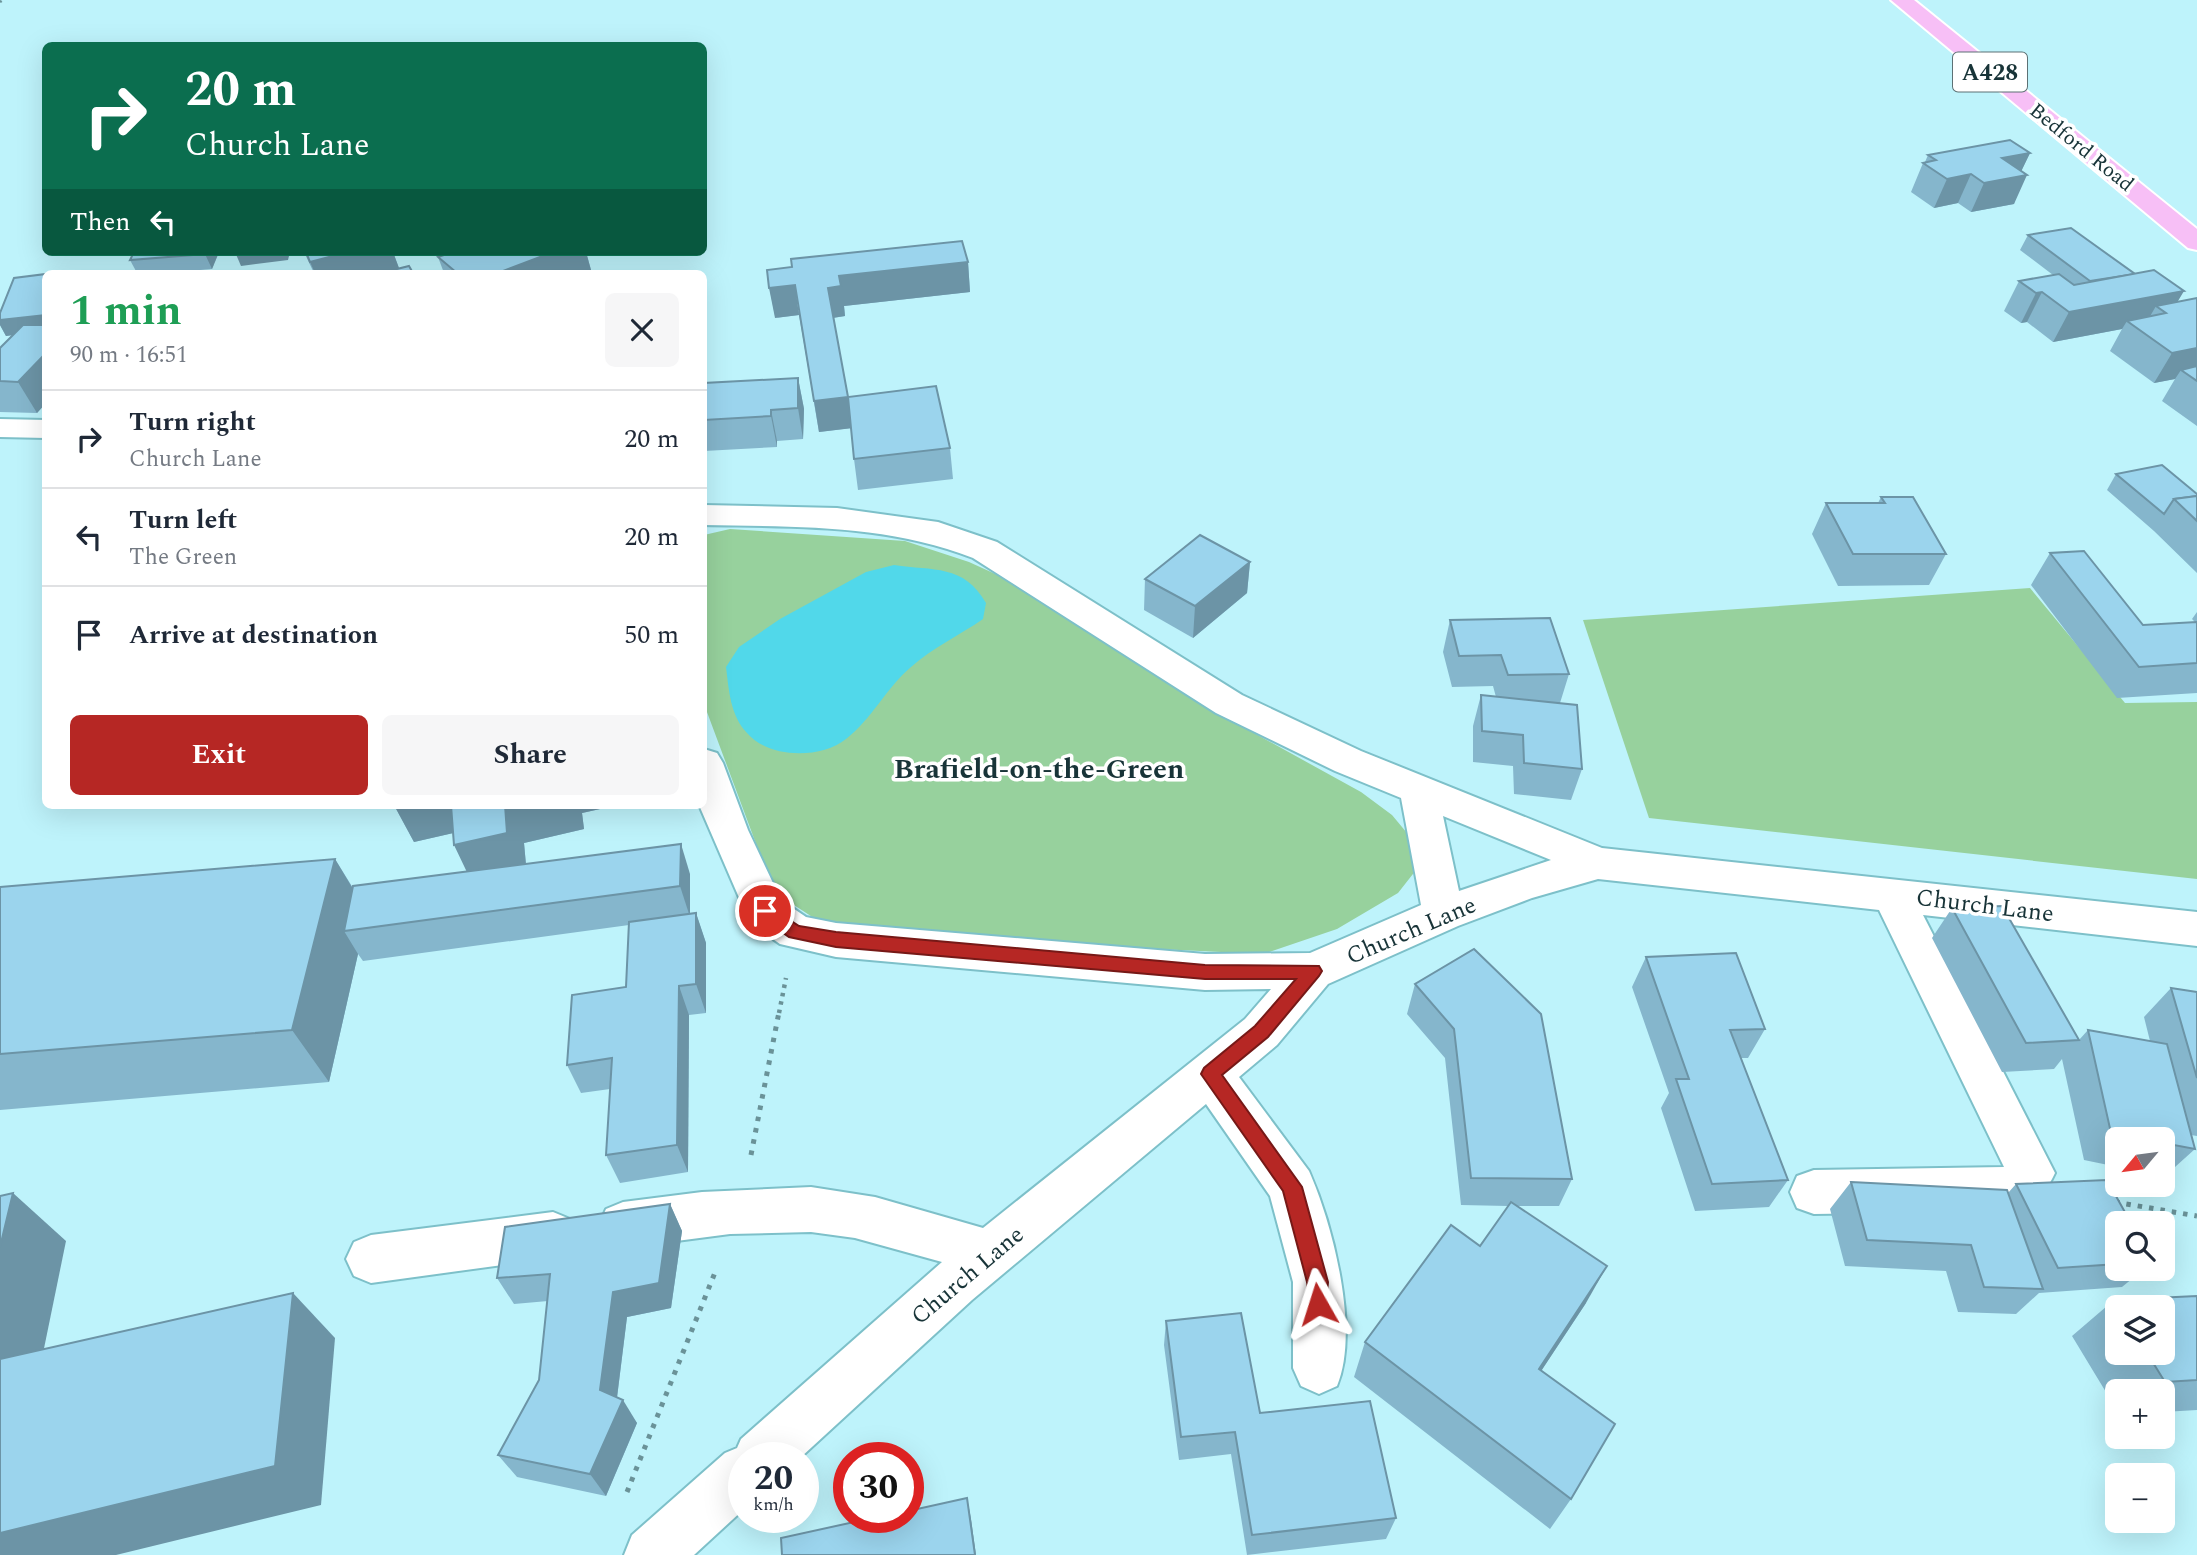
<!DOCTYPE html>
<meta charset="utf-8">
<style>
body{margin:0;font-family:Spectral,serif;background:#f6f6f7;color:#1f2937;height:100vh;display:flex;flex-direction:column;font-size:26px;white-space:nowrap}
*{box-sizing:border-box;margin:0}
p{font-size:23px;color:#747a83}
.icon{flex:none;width:38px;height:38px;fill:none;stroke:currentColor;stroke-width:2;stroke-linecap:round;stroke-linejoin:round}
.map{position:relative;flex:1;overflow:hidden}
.sheet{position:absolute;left:42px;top:270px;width:665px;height:539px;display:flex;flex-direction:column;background:#fff;border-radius:10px;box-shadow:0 7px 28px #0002}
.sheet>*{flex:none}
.hud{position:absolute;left:42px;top:42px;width:665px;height:214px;border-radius:10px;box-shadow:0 7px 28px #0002;background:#0b6e4f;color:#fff;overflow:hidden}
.needle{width:46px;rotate:241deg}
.controls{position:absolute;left:2105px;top:1127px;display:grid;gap:14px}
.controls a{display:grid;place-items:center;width:70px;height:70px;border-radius:10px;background:#fff;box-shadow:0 7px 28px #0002;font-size:35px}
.speed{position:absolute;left:728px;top:1442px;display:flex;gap:14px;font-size:35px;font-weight:700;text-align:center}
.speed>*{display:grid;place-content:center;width:91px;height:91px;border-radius:50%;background:#fff;box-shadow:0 7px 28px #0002;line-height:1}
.speed small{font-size:18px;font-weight:400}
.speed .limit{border:10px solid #d22;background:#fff;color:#111}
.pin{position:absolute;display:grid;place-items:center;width:60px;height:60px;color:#fff;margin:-30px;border:4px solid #fff;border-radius:50%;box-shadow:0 2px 7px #0007}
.me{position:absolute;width:77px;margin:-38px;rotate:354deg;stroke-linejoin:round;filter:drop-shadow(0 0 5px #0008)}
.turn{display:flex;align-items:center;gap:24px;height:147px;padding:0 28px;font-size:32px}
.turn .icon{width:91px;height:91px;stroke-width:2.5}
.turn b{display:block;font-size:49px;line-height:60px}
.then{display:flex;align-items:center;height:66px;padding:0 28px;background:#0003;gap:14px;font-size:26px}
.round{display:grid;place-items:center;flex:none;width:74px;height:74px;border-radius:10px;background:#f6f6f7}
.overview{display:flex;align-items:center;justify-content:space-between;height:119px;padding:0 28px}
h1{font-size:42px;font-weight:700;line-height:52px;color:#1e9e55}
.action{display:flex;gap:14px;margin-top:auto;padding:14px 28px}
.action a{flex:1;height:80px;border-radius:10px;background:#b62724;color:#fff;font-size:28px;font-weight:700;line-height:80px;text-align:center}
.action a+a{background:#f6f6f7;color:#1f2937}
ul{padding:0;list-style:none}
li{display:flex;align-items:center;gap:21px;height:98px;padding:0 28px;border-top:2px solid #e0e1e3}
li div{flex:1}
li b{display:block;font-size:26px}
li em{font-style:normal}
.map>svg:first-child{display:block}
</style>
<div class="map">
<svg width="2197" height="1555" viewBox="0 0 2197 1555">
<rect width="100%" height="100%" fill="#bef3fb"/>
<!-- green -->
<g fill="#97d19d">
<path d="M730,529L905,541L969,562L1031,590L1116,650L1205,706L1361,792L1392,815L1412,839L1420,865L1398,893L1337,929L1263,954L883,936L820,922L774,892L704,704V535Z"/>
<path d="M2030,588L2125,703L2197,702V879L1649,818L1583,620Z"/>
</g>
<!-- water -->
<path fill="#51d8ea" d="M894,565C933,571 964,564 986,603L983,619C960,635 932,648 911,667C887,687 871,720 846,739C821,759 769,759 747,733C730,715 729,690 726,667L739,647L780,619L866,572Z"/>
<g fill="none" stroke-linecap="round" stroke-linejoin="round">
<defs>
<g id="minor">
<path d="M0,419L46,420V438L0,437Z"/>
<path d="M704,505L837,508L938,522L997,542L1242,695L1361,751L1602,848L2197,912V946L1923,915L2055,1173C2046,1193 2035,1203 2015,1211L1814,1214L1797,1208L1790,1192L1797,1176L1814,1170L2004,1167L1879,910L1598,879L1532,898L1458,926L1328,984L1277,1045L1239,1077L1309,1171C1333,1225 1360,1331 1337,1386L1319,1394L1301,1386L1293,1368V1282L1270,1196L1206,1104L972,1300L800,1458H744V1509L694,1555H624L632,1535L725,1453L737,1448L741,1439L942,1262L855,1238L811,1232L730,1234L623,1248L606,1241L599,1225L606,1209L623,1202L702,1192L811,1187L875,1197L983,1228L1245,1019L1271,989L1205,990L836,957L780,944L750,923L699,805H704V749L717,753L723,763L748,830L781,900L806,917L836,923L1205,954L1310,953L1421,905L1401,798L1335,771L1216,713L973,558C886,524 796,527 704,525ZM1443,816L1551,860L1459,891Z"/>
<path d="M553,1212L570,1219L577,1235L570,1251L553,1258L371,1283L354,1276L346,1259L354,1242L371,1235Z"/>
</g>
<path id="highway" d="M1891,0H1914L2197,229V250L2188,248Z"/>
</defs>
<!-- minor casing -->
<use href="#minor" stroke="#7dc0c9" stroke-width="4"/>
<!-- highway casing -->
<use href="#highway" stroke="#fff" stroke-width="4"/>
<!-- path-far2 -->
<path stroke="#6a9298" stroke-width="2.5" stroke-dasharray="2 3.5" stroke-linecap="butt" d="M0,2L3,0"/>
<!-- path-far1 -->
<path stroke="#6a9298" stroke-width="4.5" stroke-dasharray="3.5 5" stroke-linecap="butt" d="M779,1013L786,978"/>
<!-- path -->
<g stroke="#6a9298" stroke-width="5" stroke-dasharray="4.5 7" stroke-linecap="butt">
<path d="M751,1155L779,1012"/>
<path d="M2115,1202L2197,1216"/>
<path d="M627,1492L716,1270"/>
</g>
<!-- minor -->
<use href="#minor" fill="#fff" fill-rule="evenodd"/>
<!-- highway -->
<use href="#highway" fill="#f7bff6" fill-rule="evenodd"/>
</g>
<!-- wall -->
<g fill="#85b6cc" fill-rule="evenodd">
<path d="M2030,153L2021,171L2014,204L1971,212L1958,203L1934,208L1911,192L1923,163L1925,162L1928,155Z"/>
<path d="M2028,235L2135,274L2177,302L2197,298V426L2162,401L2175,379L2154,383L2110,351L2122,329L2053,342L2027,322L2021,323L2004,311L2019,281L2053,275L2020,250Z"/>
<path d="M134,252H219L212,269L165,273H137L130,260Z"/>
<path d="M304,252H393L399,268L413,273H314Z"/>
<path d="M453,252H586L591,270L584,273H444L438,257Z"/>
<path d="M968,262L970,292L844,306L845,316L833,318L848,397L950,448L953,479L858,490L854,459L851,428L819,432L799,315L775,318Z"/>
<path d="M46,274V403L37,413L0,412V348L12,335L6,336L0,325V313Z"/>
<path d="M798,378L804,409L803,439L777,441V447L704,451V383Z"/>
<path d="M2116,474L2197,494V573L2154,531L2107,490Z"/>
<path d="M1881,497L1946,554L1929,585L1838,586L1812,534L1826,503H1878Z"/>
<path d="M2050,553L2143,625L2195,622L2192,619L2197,612V693L2117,698L2031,585Z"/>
<path d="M1250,562L1247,593L1193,638L1144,610L1145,579Z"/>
<path d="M1450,620L1569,674L1560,703L1582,769L1571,800L1514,794L1513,766L1473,762V726L1481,695L1496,697L1493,686L1452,687L1443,652Z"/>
<path d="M394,805H618L582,813L584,829L524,843L526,864L690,874V914L696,913L706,943V1013L689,1015L688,1172L620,1183L606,1155L610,1089L581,1093L567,1065L626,987L629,925L363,961L358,954L329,1082L0,1110V887L335,859L353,888L467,871L453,833L414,842Z"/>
<path d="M1952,908L2079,1040L2088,1030L2150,1041L2144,1017L2171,988L2197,992V1136L2191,1135L2195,1149L2165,1176H2163V1139H2118V1167L2084,1160L2062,1059L2054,1069L2002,1072L1932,938Z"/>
<path d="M1474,949L1572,1179L1559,1206H1517L1586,1303L1541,1371L1571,1499L1550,1529L1354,1377L1365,1342L1480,1246L1508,1206L1461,1205L1445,1058L1407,1014L1415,984Z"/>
<path d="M1646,957L1765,1029L1748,1058H1740L1788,1180L1769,1207L1695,1211L1661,1108L1669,1093L1632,987Z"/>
<path d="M1851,1182L2008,1193L2016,1184L2118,1223V1269H2144L2122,1287L2039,1293L2016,1314L1958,1312L1946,1271L1845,1266L1830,1209Z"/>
<path d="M670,1204L682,1231L671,1308L627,1317L617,1398L637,1423L606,1496L517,1477L498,1455L539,1380L548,1301L514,1304L497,1278Z"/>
<path d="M2197,1296V1410L2163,1412V1391H2118V1412L2072,1336L2114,1300ZM2118,1307H2163V1353H2118Z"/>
<path d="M1166,1321L1260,1413L1396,1518L1386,1539L1247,1555L1231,1454L1179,1460L1164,1345Z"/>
</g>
<!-- shaded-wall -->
<g fill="#6c94a6">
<path d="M2030,153L2019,176L2027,175L2014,204L1971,212L1984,183L2002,158Z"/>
<path d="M1971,174L1958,203L1934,208L1947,179Z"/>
<path d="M206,252H219L212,269L205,254Z"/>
<path d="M235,252H290L288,260L241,266Z"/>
<path d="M348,252H393L400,271L394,273H315L310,262Z"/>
<path d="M553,252H586L591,270L584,273H498Z"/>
<path d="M968,262L970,292L844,306L845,316L832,318L828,288L839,276Z"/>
<path d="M795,285L799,315L775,318L769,288Z"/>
<path d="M2184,291L2166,321V313L2156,306L2145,325L2127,321L2122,329L2053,342L2069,312Z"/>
<path d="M2042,292L2027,322L2021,323L2036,293Z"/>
<path d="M46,315V331L6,336L0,325V320Z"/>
<path d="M2197,348V374L2181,370L2175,379L2154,383L2172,353Z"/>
<path d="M45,353L46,403L37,413L18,382Z"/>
<path d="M798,378L804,409L803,439L798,408Z"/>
<path d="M848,397L853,428L819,432L814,401Z"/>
<path d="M771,410L777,441V447L771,416Z"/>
<path d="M1250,562L1247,593L1193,638L1195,606Z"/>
<path d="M394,805H460L471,829L414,842Z"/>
<path d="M505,805H618L582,813L584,829L524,843L527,877L475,889L454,845Z"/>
<path d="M681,844L690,874V917L680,886Z"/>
<path d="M335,859L368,914L344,931L358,954L329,1082L292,1030Z"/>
<path d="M696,913L706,943V1013L696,984Z"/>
<path d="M679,986L689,1015L688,1172L677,1145Z"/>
<path d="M13,1193L66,1241L32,1407L0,1385V1247Z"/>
<path d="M670,1204L682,1231L671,1308L627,1317L615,1413L600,1390L613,1292Z"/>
<path d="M1607,1266L1586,1303L1520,1403L1539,1369Z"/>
<path d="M293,1293L335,1338L321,1505L116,1555H0V1533Z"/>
<path d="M623,1400L637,1423L606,1496L590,1474Z"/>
<path d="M967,1498L971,1519L976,1555H975Z"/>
</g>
<!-- building -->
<g fill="#9bd4ed" stroke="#6c94a6" stroke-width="2">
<path d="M2010,140L2030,153L2002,158L2027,175L1984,183L1971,174L1947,179L1923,163L1936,160L1928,155Z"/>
<path d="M2071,228L2135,274L2090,281L2028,235Z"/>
<path d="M962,241L968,262L839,276L841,286L828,288L848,397L814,401L795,285L769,288L767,270L792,267L791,259Z"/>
<path d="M134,252H206L205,254L130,260Z"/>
<path d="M306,252H348L310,262Z"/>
<path d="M453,252H553L498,273H457L438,257Z"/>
<path d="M409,266L413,273H381Z"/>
<path d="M2154,270L2184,291L2069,312L2042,292L2036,293L2019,281L2059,274L2074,285Z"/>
<path d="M46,274V315L0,320V313L14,278Z"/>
<path d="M2197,298V348L2172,353L2127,321L2166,313L2156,306Z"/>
<path d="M23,325H46V353L18,382L0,381V348Z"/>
<path d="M2197,366V381L2181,370Z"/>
<path d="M798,378V408L771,410V416L704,420V383Z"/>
<path d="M936,386L950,448L854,459L848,397Z"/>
<path d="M2162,465L2197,494V496L2174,499L2164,514L2116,474Z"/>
<path d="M2197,496V521L2174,499Z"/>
<path d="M1881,497H1913L1946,554H1853L1826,503H1885Z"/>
<path d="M1200,535L1250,562L1195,606L1145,579Z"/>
<path d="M2084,551L2143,625L2197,622V663L2139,667L2050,553Z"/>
<path d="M1550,618L1569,674L1508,675L1501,655L1459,656L1450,620Z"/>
<path d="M1481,695L1577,705L1582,769L1524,763L1523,735L1482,731Z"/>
<path d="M451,805H505L507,833L454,845Z"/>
<path d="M681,844L680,886L344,931L353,886Z"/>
<path d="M335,859L292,1030L0,1054V887Z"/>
<path d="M2002,906L2079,1040L2026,1043L1952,908Z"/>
<path d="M696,913V984L679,986L677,1145L606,1155L612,1058L567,1065L572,995L626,987L629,922Z"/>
<path d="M1474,949L1541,1014L1572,1179L1471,1178L1454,1029L1415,984Z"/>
<path d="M1736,953L1765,1029L1730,1030L1788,1180L1712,1184L1676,1079H1689L1646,957Z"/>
<path d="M2171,988L2197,992V1078Z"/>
<path d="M2088,1030L2167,1044L2195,1149L2163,1143V1139H2146L2111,1133Z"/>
<path d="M2107,1180L2131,1223H2118V1264L2058,1268L2016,1184Z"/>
<path d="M1851,1182L2007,1190L2043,1289L1984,1287L1971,1245L1867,1240Z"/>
<path d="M13,1193L0,1247V1196Z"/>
<path d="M1511,1202L1607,1266L1539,1369L1615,1424L1571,1499L1365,1342L1451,1225L1480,1246Z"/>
<path d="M670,1204L659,1283L613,1292L600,1390L623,1400L590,1474L498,1455L539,1380L550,1274L497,1278L505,1227Z"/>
<path d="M293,1293L275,1466L0,1533V1359Z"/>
<path d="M2197,1296V1380L2165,1382L2147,1353H2163V1307H2118L2114,1300Z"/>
<path d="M1241,1313L1260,1413L1370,1401L1396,1518L1252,1535L1235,1432L1181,1437L1166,1321Z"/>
<path d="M967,1498L975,1555H782L781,1538L877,1517H908V1511Z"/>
</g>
<!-- route -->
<path fill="#b62724" stroke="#761917" stroke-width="2" d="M765,904L799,926L836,932L1205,965L1319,966L1322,971L1319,976L1268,1037L1222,1075L1302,1187L1328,1282L1325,1311L1318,1314L1311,1311L1307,1282L1283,1191L1201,1074L1204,1068L1255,1026L1296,979H1205L836,947L789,937L759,916L756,911L759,906Z"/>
<g text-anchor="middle" stroke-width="7" stroke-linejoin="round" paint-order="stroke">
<!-- far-street labels -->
<g font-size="21" fill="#183438" stroke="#fff">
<text transform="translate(2082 147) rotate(39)" y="7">Bedford Road</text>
</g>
<!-- shield labels -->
<rect fill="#fff" stroke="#5d7174" stroke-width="2" x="1953" y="52.5" width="74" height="39" rx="5"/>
<g font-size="23" font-weight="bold" fill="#183438">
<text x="1990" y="80">A428</text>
</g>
<!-- street labels -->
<g font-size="24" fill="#183438" stroke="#fff">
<text transform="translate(1985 905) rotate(7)" y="8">Church Lane</text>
<text transform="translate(1411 930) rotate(-23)" y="8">Church Lane</text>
<text transform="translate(967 1275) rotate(-40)" y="8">Church Lane</text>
</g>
<!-- quarter labels -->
<g font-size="28" font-weight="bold" fill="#183438" stroke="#fff">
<text x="1039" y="778">Brafield-on-the-Green</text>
</g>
</g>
</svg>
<div class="controls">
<a><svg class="needle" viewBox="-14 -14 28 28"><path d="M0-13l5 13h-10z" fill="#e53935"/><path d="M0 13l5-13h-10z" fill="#747a83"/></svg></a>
<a><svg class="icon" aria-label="search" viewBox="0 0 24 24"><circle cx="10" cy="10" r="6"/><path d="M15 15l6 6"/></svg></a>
<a><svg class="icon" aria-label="layers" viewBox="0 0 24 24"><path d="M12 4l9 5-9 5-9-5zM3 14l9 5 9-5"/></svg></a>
<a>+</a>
<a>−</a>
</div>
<div class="speed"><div>20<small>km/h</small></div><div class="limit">30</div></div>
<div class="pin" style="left:765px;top:911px;background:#d93025"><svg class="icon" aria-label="arrive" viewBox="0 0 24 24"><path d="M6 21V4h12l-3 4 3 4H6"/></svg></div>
<svg class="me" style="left:1318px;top:1304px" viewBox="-20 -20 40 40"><path d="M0-17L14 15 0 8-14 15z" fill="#b62724" stroke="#fff" stroke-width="4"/></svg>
<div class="hud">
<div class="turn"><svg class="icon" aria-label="right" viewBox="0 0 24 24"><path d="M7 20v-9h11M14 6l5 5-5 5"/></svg><div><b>20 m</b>Church Lane</div></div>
<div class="then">Then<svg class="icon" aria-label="left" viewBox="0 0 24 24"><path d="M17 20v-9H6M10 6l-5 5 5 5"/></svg></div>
</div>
<section class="sheet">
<div class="overview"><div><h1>1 min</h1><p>90 m · 16:51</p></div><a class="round"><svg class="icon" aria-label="close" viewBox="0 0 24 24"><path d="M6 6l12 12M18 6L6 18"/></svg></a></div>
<ul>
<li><svg class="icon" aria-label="right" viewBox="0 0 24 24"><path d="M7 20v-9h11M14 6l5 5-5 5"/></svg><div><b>Turn right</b><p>Church Lane</p></div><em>20 m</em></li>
<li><svg class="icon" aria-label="left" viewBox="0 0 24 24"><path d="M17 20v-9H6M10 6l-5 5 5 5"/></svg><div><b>Turn left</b><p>The Green</p></div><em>20 m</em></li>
<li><svg class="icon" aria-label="arrive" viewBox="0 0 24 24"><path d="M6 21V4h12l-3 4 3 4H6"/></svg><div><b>Arrive at destination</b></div><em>50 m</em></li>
</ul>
<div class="action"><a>Exit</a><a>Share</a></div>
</section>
</div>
